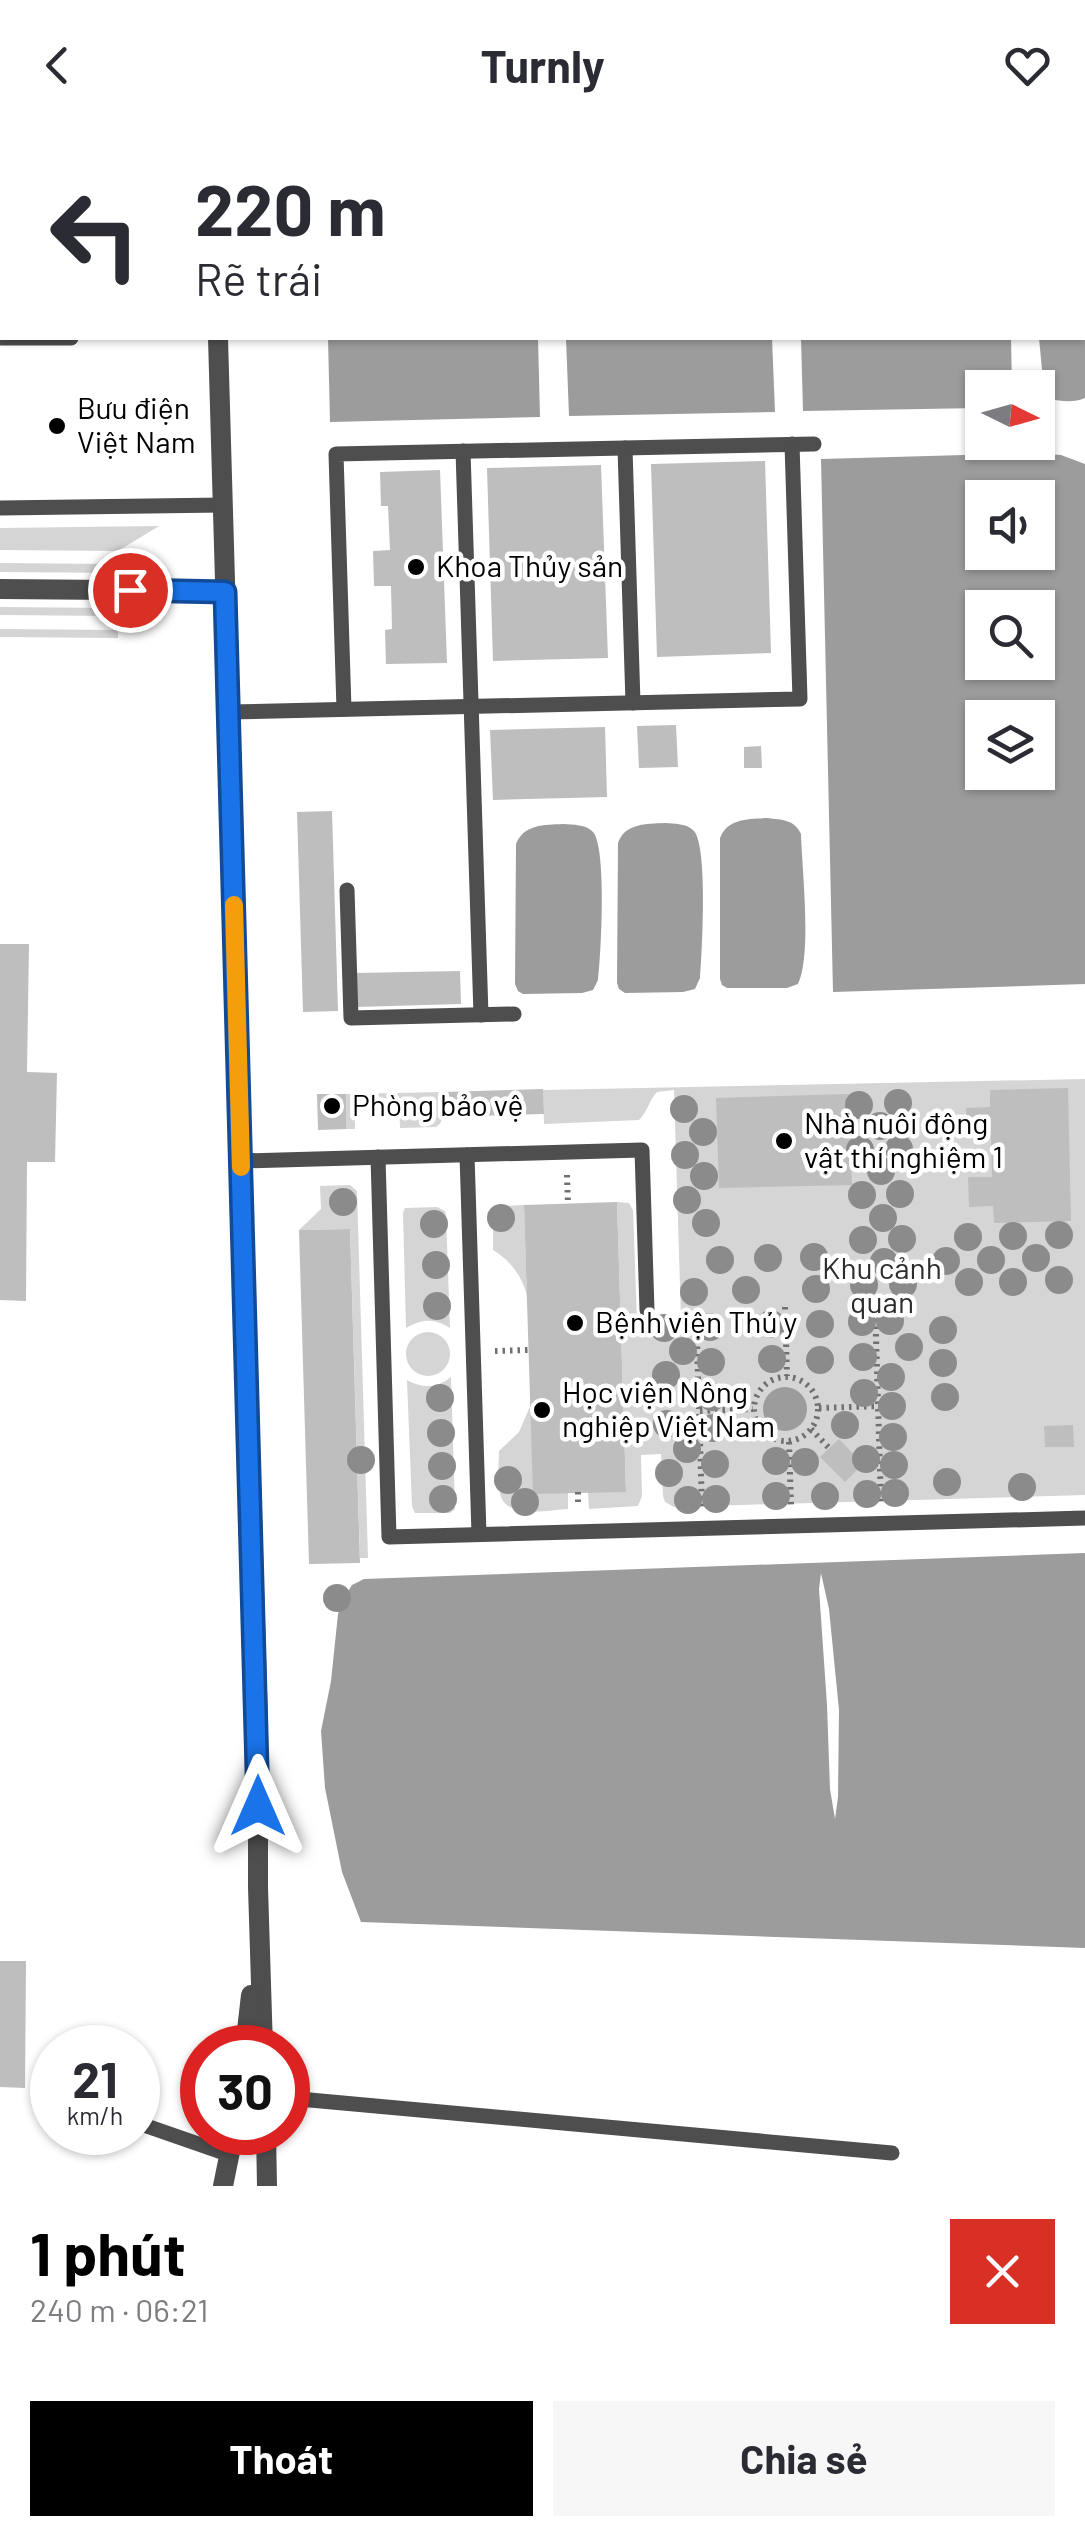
<!DOCTYPE html>
<html lang="vi">
<meta charset="utf-8">
<style>
body{margin:0;font-family:Barlow,sans-serif;background:#f7f7f7;color:#2b2b33;height:100vh;display:flex;flex-direction:column;font-size:38px;white-space:nowrap}
*{box-sizing:border-box;margin:0}
p{font-size:32px;color:#7c7c81}
.icon{flex:none;width:55px;height:55px;fill:none;stroke:currentColor;stroke-width:2;stroke-linecap:round;stroke-linejoin:round}
.map{position:relative;height:2056px;overflow:hidden}
.sheet{display:flex;flex-direction:column;background:#fff;flex:1}
.sheet>*{flex:none}
.hud{position:absolute;left:0px;top:0px;width:1085px;height:210px;box-shadow:0 2px 8px #0004;background:#fff;color:#2b2b33;overflow:hidden}
.needle{width:65px;rotate:95deg}
.tools{position:absolute;left:965px;top:240px;display:grid;gap:20px}
.tools a{display:grid;place-items:center;width:90px;height:90px;border-radius:0px;background:#fff;box-shadow:0 2px 8px #0004;font-size:50px}
.speed{position:absolute;left:30px;top:1895px;display:flex;gap:20px;font-size:50px;font-weight:700;text-align:center}
.speed>*{display:grid;place-content:center;width:130px;height:130px;border-radius:50%;background:#fff;box-shadow:0 2px 8px #0004;line-height:1}
.speed small{font-size:25px;font-weight:400}
.speed .limit{border:15px solid #d22;background:#fff;color:#111}
.pin{position:absolute;display:grid;place-items:center;width:85px;height:85px;color:#fff;margin:-42px;border:5px solid #fff;border-radius:50%;box-shadow:0 2px 10px #0007}
.me{position:absolute;width:110px;margin:-55px;rotate:0deg;stroke-linejoin:round;filter:drop-shadow(0 0 8px #0008)}
.turn{display:flex;align-items:center;gap:35px;height:210px;padding:0 30px;font-size:45px}
.turn .icon{width:130px;height:130px;stroke-width:2.5}
.turn b{display:block;font-size:70px;line-height:85px}
.round{display:grid;place-items:center;flex:none;width:105px;height:105px;border-radius:0px;background:#f7f7f7}
.overview{display:flex;align-items:center;justify-content:space-between;height:170px;padding:0 30px}
h1{font-size:60px;font-weight:700;line-height:75px;color:#000}
.action{display:flex;gap:20px;margin-top:auto;padding:20px 30px}
.action a{flex:1;height:115px;border-radius:0px;background:#000;color:#fff;font-size:40px;font-weight:700;line-height:115px;text-align:center}
.action a+a{background:#f7f7f7;color:#2b2b33}
header{display:flex;justify-content:space-between;align-items:center;height:130px;padding:0 30px;background:#fff;font-size:45px;font-weight:700}
.map>svg:first-child{display:block}
</style>
<header><svg class="icon" aria-label="back" viewBox="0 0 24 24"><path d="M15 5l-7 7 7 7"/></svg>Turnly<svg class="icon" aria-label="heart" viewBox="0 0 24 24"><path d="M12 20l-8-8c-3-5 5-10 8-4 3-6 11-1 8 4z"/></svg></header>
<div class="map">
<svg width="1085" height="2056" viewBox="0 0 1085 2056">
<rect width="100%" height="100%" fill="#fff"/>
<!-- green -->
<g fill="#d5d5d5">
<path d="M0,0H169V2H2V183L0,184Z"/>
<path d="M159,396L118,421L0,420V398Z"/>
<path d="M0,433L118,434L119,443L0,442Z"/>
<path d="M0,477L118,478V486L0,485Z"/>
<path d="M0,499L118,500V508L0,507Z"/>
<path d="M1085,949V1365L674,1377L665,1372L663,1366L661,1324L641,1325L642,1366L638,1376L589,1379L588,1362L626,1361L617,1072L629,1073L633,1080L637,1190L681,1189L674,960L657,962C649,970 648,981 639,990L544,994L543,960Z"/>
<path d="M442,962C443,974 447,990 436,997L400,998L399,968L355,969V999H346V964Z"/>
<path d="M350,1055L357,1061L368,1428H360L350,1099L299,1100L321,1079L320,1056Z"/>
<path d="M524,1075L527,1166C522,1146 511,1131 493,1120V1082L503,1076Z"/>
<path d="M437,1077L445,1081L446,1085L450,1198C433,1188 423,1189 406,1198L403,1083L405,1078Z"/>
<circle cx="428" cy="1224" r="22"/>
<path d="M451,1247L455,1379L450,1383H415L412,1376L407,1250C423,1259 437,1258 451,1247Z"/>
<path d="M531,1274L568,1363V1379C548,1380 505,1390 500,1363C497,1350 499,1334 499,1321L519,1302Z"/>
</g>
<!-- water -->
<g fill="#9c9c9c" fill-rule="evenodd">
<rect x="321" y="0" width="210" height="2"/>
<rect x="559" y="0" width="207" height="2"/>
<rect x="794" y="0" width="210" height="2"/>
<path d="M1083,29L1085,33V268C1074,273 1061,271 1049,269L1044,261L1039,208H1082Z"/>
<path d="M328,208H538L540,287L330,292Z"/>
<path d="M566,208H772L775,282L569,286Z"/>
<path d="M801,208H1011L1012,257L982,258V278L803,281Z"/>
<path d="M1033,323L1061,325L1085,334V854L833,862L821,329ZM982,368H1038V422H982ZM982,478H1038V532H982ZM982,588H1038V642H982Z"/>
<path d="M767,688C782,690 794,689 801,704C802,740 812,824 798,854L787,858H727L722,855L720,849V708C728,688 748,689 767,688Z"/>
<path d="M665,693C674,694 687,693 694,701C708,717 702,824 700,848L695,859L683,862L625,863L619,859L617,853L618,713C625,693 646,694 665,693Z"/>
<path d="M563,694C573,695 586,694 593,702C607,718 601,826 598,850L593,860L582,863L523,864L518,861L515,854L516,714C524,694 544,695 563,694Z"/>
<circle cx="785" cy="1279" r="22"/>
<path d="M1085,1423V1818L361,1792L342,1742L325,1658L321,1601L331,1551L338,1484L343,1469L352,1455L364,1449ZM821,1443L829,1479L839,1580L838,1667L835,1689L830,1659L827,1575L819,1459Z"/>
</g>
<!-- building -->
<g fill="#bebebe">
<path d="M765,331L771,523L657,527L651,334Z"/>
<path d="M601,335L608,528L493,531L487,338Z"/>
<path d="M440,340L447,533L386,534L385,500L392,499L391,456H374L373,421L390,420L388,376H381L380,342Z"/>
<path d="M676,595L678,637L639,638L637,596Z"/>
<path d="M605,597L607,667L493,670L490,600Z"/>
<path d="M761,616L762,638H744V617Z"/>
<path d="M332,681L338,881L303,882L297,682Z"/>
<path d="M0,814H29L27,942L57,943L55,1032H27L26,1171L0,1170Z"/>
<path d="M460,841L461,874L356,877L355,843Z"/>
<path d="M1068,958L1071,1091L994,1093L993,1076L969,1077L968,1047H992L991,1007H967L966,978L990,977V960Z"/>
<path d="M543,959L544,984L443,987L442,962Z"/>
<path d="M317,964H346V999L318,1000Z"/>
<path d="M849,964L852,1055L719,1058L716,968Z"/>
<path d="M617,1072L626,1362L533,1364L524,1075Z"/>
<path d="M350,1099L360,1433L309,1434L299,1100Z"/>
<path d="M1073,1295L1074,1317H1045L1044,1296Z"/>
<path d="M839,1309L863,1334L845,1352L820,1327Z"/>
<path d="M0,1831H26L25,1958L0,1957Z"/>
</g>
<g fill="none" stroke-linecap="round" stroke-linejoin="round">
<!-- path -->
<g stroke="#707070" stroke-width="6" stroke-dasharray="2.5 5" stroke-linecap="butt">
<path d="M567,1045L568,1074"/>
<path d="M875,1174L881,1372"/>
<path d="M785,1177L787,1246"/>
<path d="M696,1179L702,1377"/>
<path d="M495,1221L529,1220"/>
<circle cx="786" cy="1279" r="32"/>
<path d="M819,1278L878,1276"/>
<path d="M700,1281L753,1279"/>
<path d="M811,1299L829,1318"/>
<path d="M789,1312L791,1375"/>
<path d="M578,1362V1373"/>
</g>
<!-- lane -->
<g stroke="#4e4e4e" stroke-width="15">
<path d="M0,208H71"/>
<path d="M625,318L633,573"/>
<path d="M463,321L481,885"/>
<path d="M0,378L223,375"/>
<path d="M344,579L336,324L814,314"/>
<path d="M229,582L800,569L792,314"/>
<path d="M347,760L351,888L514,884"/>
<path d="M467,1025L479,1404"/>
<path d="M378,1027L389,1407L1085,1388"/>
<path d="M241,1031L642,1020L647,1180"/>
<path d="M288,1968L892,2023"/>
<path d="M138,1993L230,2025"/>
</g>
<!-- street -->
<g stroke="#4e4e4e" stroke-width="20">
<path d="M212,0V2"/>
<path d="M218,208L258,1596V1757L263,1918"/>
<path d="M0,459L225,461"/>
<path d="M245,1918L251,1865"/>
<path d="M266,2002L267,2056"/>
<path d="M223,2056L234,2002"/>
</g>
</g>
<!-- trees -->
<g fill="#8b8b8b">
<circle cx="898" cy="973" r="14"/>
<circle cx="859" cy="975" r="14"/>
<circle cx="684" cy="979" r="14"/>
<circle cx="880" cy="996" r="14"/>
<circle cx="703" cy="1002" r="14"/>
<circle cx="899" cy="1019" r="14"/>
<circle cx="860" cy="1020" r="14"/>
<circle cx="685" cy="1025" r="14"/>
<circle cx="881" cy="1041" r="14"/>
<circle cx="704" cy="1046" r="14"/>
<circle cx="900" cy="1064" r="14"/>
<circle cx="862" cy="1065" r="14"/>
<circle cx="687" cy="1070" r="14"/>
<circle cx="343" cy="1072" r="14"/>
<circle cx="501" cy="1088" r="14"/>
<circle cx="883" cy="1088" r="14"/>
<circle cx="706" cy="1093" r="14"/>
<circle cx="434" cy="1094" r="14"/>
<circle cx="1059" cy="1105" r="14"/>
<circle cx="1013" cy="1106" r="14"/>
<circle cx="968" cy="1107" r="14"/>
<circle cx="902" cy="1109" r="14"/>
<circle cx="863" cy="1110" r="14"/>
<circle cx="814" cy="1127" r="14"/>
<circle cx="768" cy="1128" r="14"/>
<circle cx="1036" cy="1128" r="14"/>
<circle cx="720" cy="1130" r="14"/>
<circle cx="991" cy="1130" r="14"/>
<circle cx="946" cy="1131" r="14"/>
<circle cx="884" cy="1132" r="14"/>
<circle cx="436" cy="1135" r="14"/>
<circle cx="1059" cy="1150" r="14"/>
<circle cx="969" cy="1152" r="14"/>
<circle cx="1013" cy="1152" r="14"/>
<circle cx="903" cy="1154" r="14"/>
<circle cx="864" cy="1155" r="14"/>
<circle cx="816" cy="1159" r="14"/>
<circle cx="746" cy="1160" r="14"/>
<circle cx="694" cy="1162" r="14"/>
<circle cx="437" cy="1176" r="14"/>
<circle cx="890" cy="1191" r="14"/>
<circle cx="862" cy="1192" r="14"/>
<circle cx="771" cy="1194" r="14"/>
<circle cx="820" cy="1194" r="14"/>
<circle cx="710" cy="1197" r="14"/>
<circle cx="664" cy="1198" r="14"/>
<circle cx="943" cy="1200" r="14"/>
<circle cx="909" cy="1217" r="14"/>
<circle cx="683" cy="1221" r="14"/>
<circle cx="863" cy="1227" r="14"/>
<circle cx="772" cy="1229" r="14"/>
<circle cx="820" cy="1230" r="14"/>
<circle cx="711" cy="1232" r="14"/>
<circle cx="943" cy="1233" r="14"/>
<circle cx="666" cy="1245" r="14"/>
<circle cx="891" cy="1247" r="14"/>
<circle cx="864" cy="1263" r="14"/>
<circle cx="712" cy="1267" r="14"/>
<circle cx="945" cy="1267" r="14"/>
<circle cx="440" cy="1268" r="14"/>
<circle cx="892" cy="1276" r="14"/>
<circle cx="667" cy="1294" r="14"/>
<circle cx="845" cy="1295" r="14"/>
<circle cx="713" cy="1298" r="14"/>
<circle cx="441" cy="1303" r="14"/>
<circle cx="893" cy="1307" r="14"/>
<circle cx="687" cy="1319" r="14"/>
<circle cx="866" cy="1329" r="14"/>
<circle cx="361" cy="1330" r="14"/>
<circle cx="776" cy="1331" r="14"/>
<circle cx="805" cy="1332" r="14"/>
<circle cx="715" cy="1334" r="14"/>
<circle cx="894" cy="1335" r="14"/>
<circle cx="442" cy="1336" r="14"/>
<circle cx="669" cy="1343" r="14"/>
<circle cx="508" cy="1350" r="14"/>
<circle cx="947" cy="1352" r="14"/>
<circle cx="1022" cy="1357" r="14"/>
<circle cx="895" cy="1363" r="14"/>
<circle cx="867" cy="1364" r="14"/>
<circle cx="776" cy="1366" r="14"/>
<circle cx="825" cy="1366" r="14"/>
<circle cx="443" cy="1369" r="14"/>
<circle cx="716" cy="1369" r="14"/>
<circle cx="688" cy="1370" r="14"/>
<circle cx="525" cy="1372" r="14"/>
<circle cx="337" cy="1468" r="14"/>
</g>
<g fill="none" stroke-linecap="round" stroke-linejoin="round">
<defs>
<path id="route" d="M130,460L225,462L258,1676"/>
</defs>
<!-- route casing -->
<use href="#route" stroke="#114b97" stroke-width="25"/>
<!-- route -->
<use href="#route" stroke="#1a73e8" stroke-width="18"/>
<!-- slow -->
<path stroke="#f59e0b" stroke-width="18" d="M234,775L241,1037"/>
</g>
<!-- markers -->
<g fill="#000" stroke="#fff" stroke-width="4">
<circle cx="57" cy="296" r="10"/>
<circle cx="416" cy="437" r="10"/>
<circle cx="332" cy="976" r="10"/>
<circle cx="784" cy="1011" r="10"/>
<circle cx="575" cy="1193" r="10"/>
<circle cx="542" cy="1280" r="10"/>
</g>
<g text-anchor="middle" stroke-width="9" stroke-linejoin="round" paint-order="stroke">
<!-- poi labels -->
<g font-size="30" fill="#000" stroke="#fff" text-anchor="start">
<text x="77" y="289">Bưu điện<tspan x="77" dy="34">Việt Nam</tspan></text>
<text x="436" y="447">Khoa Thủy sản</text>
<text x="352" y="986">Phòng bảo vệ</text>
<text x="804" y="1004">Nhà nuôi động<tspan x="804" dy="34">vật thí nghiệm 1</tspan></text>
<text x="595" y="1203">Bệnh viện Thú y</text>
<text x="562" y="1273">Học viện Nông<tspan x="562" dy="34">nghiệp Việt Nam</tspan></text>
</g>
<!-- park labels -->
<g font-size="30" fill="#2c2c2c" stroke="#fff">
<text x="882" y="1149">Khu cảnh<tspan x="882" dy="34">quan</tspan></text>
</g>
</g>
</svg>
<div class="tools">
<a><svg class="needle" viewBox="-14 -14 28 28"><path d="M0-13l5 13h-10z" fill="#e53935"/><path d="M0 13l5-13h-10z" fill="#7c7c81"/></svg></a>
<a><svg class="icon" aria-label="sound" viewBox="0 0 24 24"><path d="M4 9h4l5-4v14l-5-4H4zM17 9q2 3 0 6"/></svg></a>
<a><svg class="icon" aria-label="search" viewBox="0 0 24 24"><circle cx="10" cy="10" r="6"/><path d="M15 15l6 6"/></svg></a>
<a><svg class="icon" aria-label="layers" viewBox="0 0 24 24"><path d="M12 4l9 5-9 5-9-5zM3 14l9 5 9-5"/></svg></a>
</div>
<div class="speed"><div>21<small>km/h</small></div><div class="limit">30</div></div>
<div class="pin" style="left:130px;top:460px;background:#d93025"><svg class="icon" aria-label="arrive" viewBox="0 0 24 24"><path d="M6 21V4h12l-3 4 3 4H6"/></svg></div>
<svg class="me" style="left:258px;top:1676px" viewBox="-20 -20 40 40"><path d="M0-17L14 15 0 8-14 15z" fill="#1a73e8" stroke="#fff" stroke-width="4"/></svg>
<div class="hud">
<div class="turn"><svg class="icon" aria-label="left" viewBox="0 0 24 24"><path d="M17 20v-9H6M10 6l-5 5 5 5"/></svg><div><b>220 m</b>Rẽ trái</div></div>
</div>
</div>
<section class="sheet">
<div class="overview"><div><h1>1 phút</h1><p>240 m · 06:21</p></div><a class="round" style="background:#d93025;color:#fff"><svg class="icon" aria-label="close" viewBox="0 0 24 24"><path d="M6 6l12 12M18 6L6 18"/></svg></a></div>
<div class="action"><a>Thoát</a><a>Chia sẻ</a></div>
</section>
